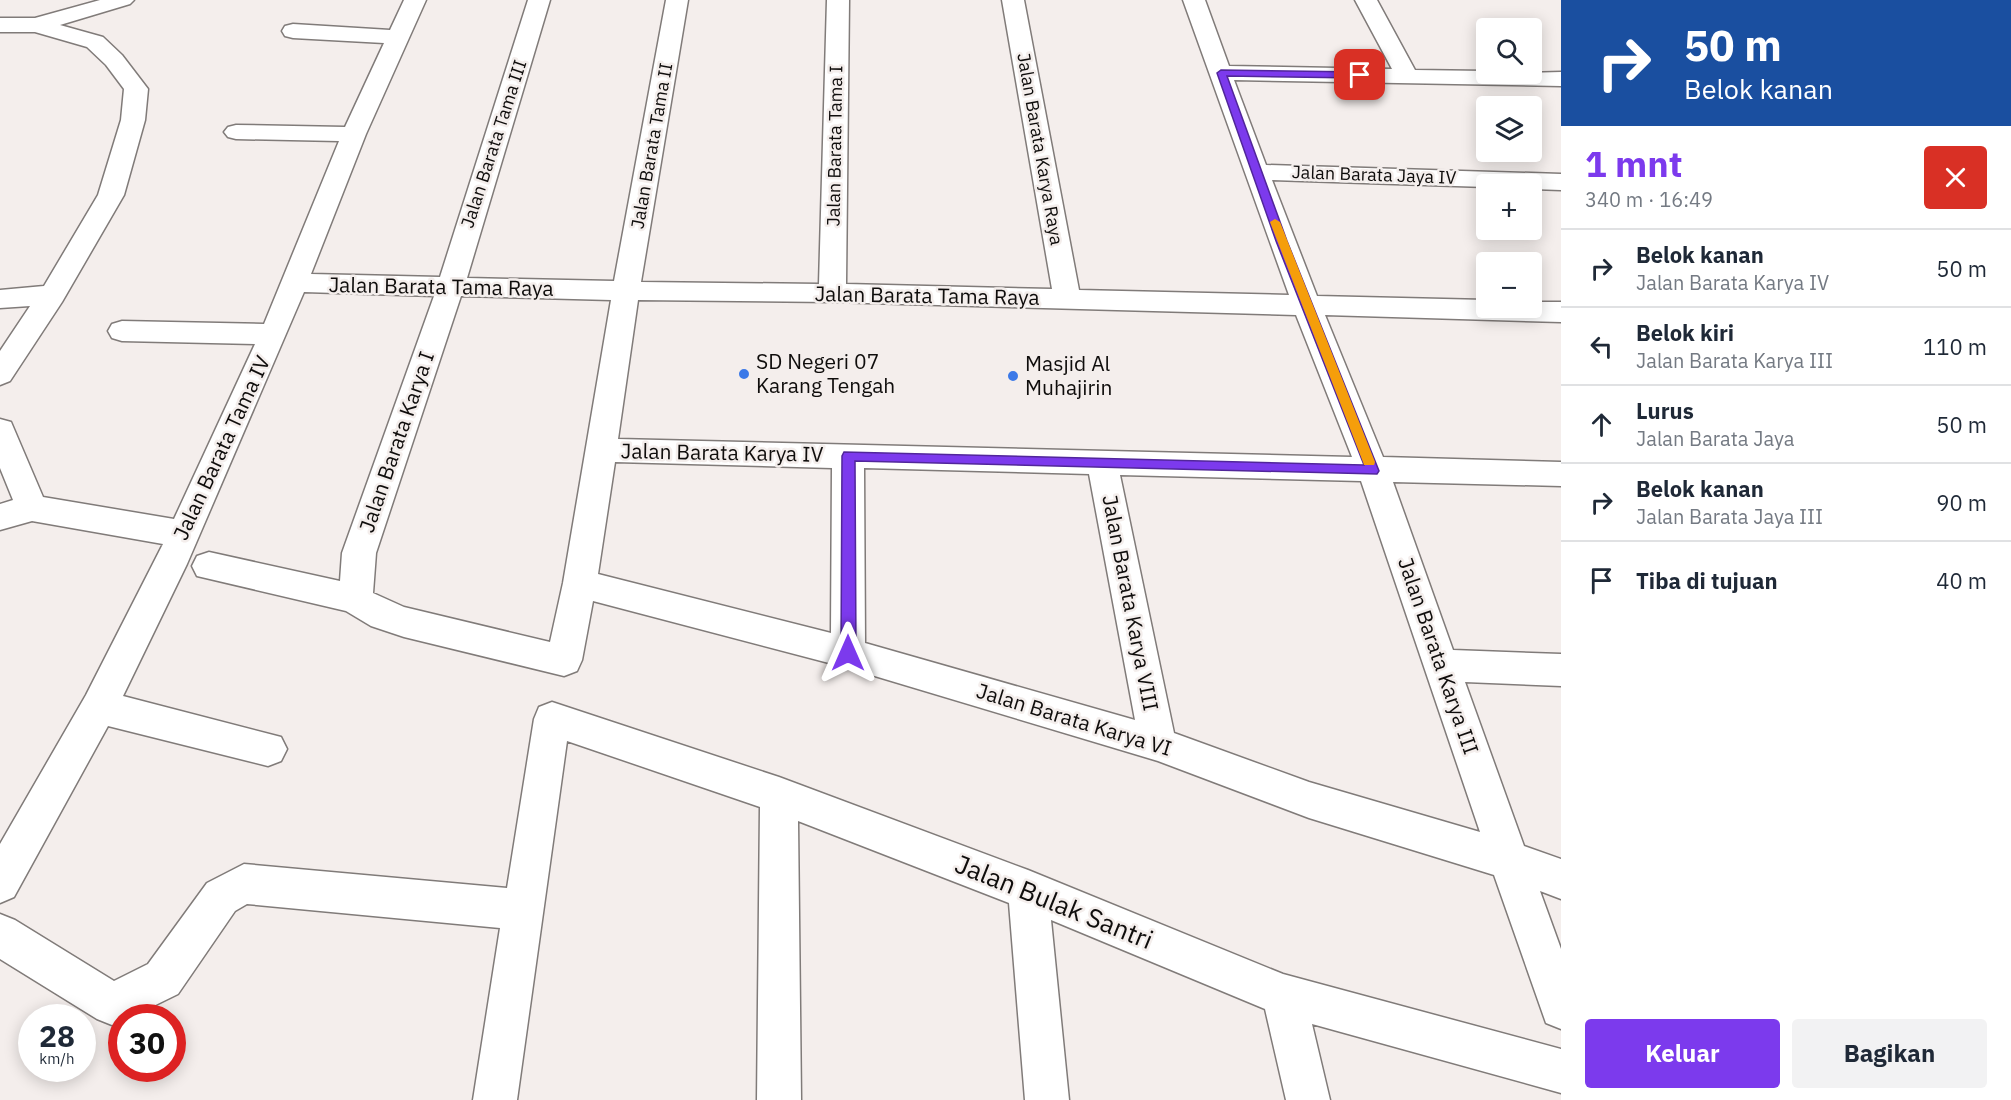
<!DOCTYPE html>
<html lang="id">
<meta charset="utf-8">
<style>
body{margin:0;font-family:"IBM Plex Sans",sans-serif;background:#f2f2f3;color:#1f2937;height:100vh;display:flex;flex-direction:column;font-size:22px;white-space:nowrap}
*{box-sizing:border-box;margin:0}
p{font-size:20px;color:#747a83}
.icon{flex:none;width:33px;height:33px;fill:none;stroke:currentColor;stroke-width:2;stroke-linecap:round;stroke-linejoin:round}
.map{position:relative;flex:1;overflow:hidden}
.drawer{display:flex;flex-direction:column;background:#fff;width:450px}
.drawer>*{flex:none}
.banner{background:#1a4fa0;color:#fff;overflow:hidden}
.fabs{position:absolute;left:1476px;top:18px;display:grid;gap:12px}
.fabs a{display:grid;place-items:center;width:66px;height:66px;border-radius:6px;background:#fff;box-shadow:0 3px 15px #0003;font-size:30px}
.speed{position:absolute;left:18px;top:1004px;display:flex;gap:12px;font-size:30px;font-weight:700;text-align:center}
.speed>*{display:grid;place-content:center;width:78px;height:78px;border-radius:50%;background:#fff;box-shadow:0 3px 15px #0003;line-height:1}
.speed small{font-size:15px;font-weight:400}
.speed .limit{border:9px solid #d22;background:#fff;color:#111}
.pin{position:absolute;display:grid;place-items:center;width:51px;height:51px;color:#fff;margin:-26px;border-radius:12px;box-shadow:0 3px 9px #0006}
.me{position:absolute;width:66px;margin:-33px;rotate:0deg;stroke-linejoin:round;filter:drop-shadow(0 0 4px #0008)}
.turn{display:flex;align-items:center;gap:21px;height:126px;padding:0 24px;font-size:27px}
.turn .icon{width:78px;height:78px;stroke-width:2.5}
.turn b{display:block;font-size:42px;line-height:51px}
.round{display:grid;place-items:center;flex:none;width:63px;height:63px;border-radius:6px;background:#f2f2f3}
.summary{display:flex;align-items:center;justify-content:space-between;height:102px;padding:0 24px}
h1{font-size:36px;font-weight:700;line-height:45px;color:#7c3aed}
.action{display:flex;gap:12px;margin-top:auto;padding:12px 24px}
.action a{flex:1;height:69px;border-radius:6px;background:#7c3aed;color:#fff;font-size:24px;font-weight:700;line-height:69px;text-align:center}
.action a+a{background:#f2f2f3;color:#1f2937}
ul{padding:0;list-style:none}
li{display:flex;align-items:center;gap:18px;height:78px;padding:0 24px;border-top:2px solid #e0e1e3}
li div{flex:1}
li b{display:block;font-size:22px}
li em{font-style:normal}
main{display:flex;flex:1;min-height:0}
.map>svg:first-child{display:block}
</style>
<main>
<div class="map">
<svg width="1561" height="1100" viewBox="0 0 1561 1100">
<rect width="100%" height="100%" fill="#f4eeec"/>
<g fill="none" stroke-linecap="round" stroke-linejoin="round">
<defs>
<g id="minor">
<path d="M100,0H134L130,4L60,25L103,37L122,55L148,89L145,120L124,195L62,302L10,381L0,385V351L30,306L0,308V290L44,286L98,195L121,120L124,89L106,65L87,47L35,32H0V18H35Z"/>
<path d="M404,0H426L366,134L311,274L440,277L528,0H550L467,278L614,281L666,0H688L641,282L819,284L827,0H849L846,284L1052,289L1002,0H1024L1079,290L1289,295L1183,0H1205L1229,66L1392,69L1355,0H1377L1415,70L1486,71V74L1561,72V86L1234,80L1266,165L1561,174V190L1532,189V184H1486V187L1272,180L1317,296L1486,300V308H1532V302H1561V322L1325,315L1383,457L1561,462V486L1393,482L1453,650L1561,654V686L1465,682L1524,846L1561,859V899L1540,891L1561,949V1029L1546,1023L1494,875L1309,818L1158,761L848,668L593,601L582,660L577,671L564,676L404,637L371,626L346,611L197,576L192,566L197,556L209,552L340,581L342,553L434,296L304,292L187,564L123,696L281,737L287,749L281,761L268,766L108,726L14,897L0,903V844L86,695L163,544L32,521L0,530V504L13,500L0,468V419L11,422L43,497L174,519L255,344L122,341L112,338L108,331L112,324L122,321L264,324L339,141L236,139L228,137L224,132L228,127L236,125L345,127L384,43L293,38L285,36L282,31L285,26L293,24L390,30ZM461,296L611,300L563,583L550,642L404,607L373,593L376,553ZM638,300L832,302L1296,315L1352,457L618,439ZM615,462L832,468L831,633L598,574ZM864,468L1089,474L1135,720L865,643ZM1120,475L1361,481L1480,832L1309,782L1174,733Z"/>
<path d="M552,702L779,777L1028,870L1283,974L1561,1049V1093L1312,1024L1330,1100H1286L1265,1009L1051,920L1069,1100H1025L1009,903L798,821L801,1100H757L760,807L567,741L517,1100H473L500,928L247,904L235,911L178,994L131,1017H122V1021L112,1025L97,1019L0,959V914L15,920L114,981L148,964L207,883L244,864L507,888L534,719L539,707Z"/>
</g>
</defs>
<!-- minor casing -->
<use href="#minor" stroke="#807b79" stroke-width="3"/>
<!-- minor -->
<use href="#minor" fill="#fff" fill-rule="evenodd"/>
</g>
<!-- route -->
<path fill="#7c3aed" stroke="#51269a" stroke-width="1.5" d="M1221,70L1360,72L1365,75L1360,78L1227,76L1287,241L1379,471L1377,474L855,461L856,653L853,658L848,660L843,658L841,653L842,456L844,452L1364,465L1276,241L1217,73Z"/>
<!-- slow -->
<path fill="#f59e0b" d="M1275,219L1280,222L1375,462L1374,465H1364L1363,462L1270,222Z"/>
<!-- markers -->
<g fill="#3b79e8" stroke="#f4eeec" stroke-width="2">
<circle cx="744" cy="374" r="6"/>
<circle cx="1013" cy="376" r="6"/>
</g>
<g text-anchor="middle" stroke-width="5" stroke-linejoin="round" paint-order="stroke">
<!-- far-street labels -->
<g font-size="18" fill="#0f0d0c" stroke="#f4eeec">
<text transform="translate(494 144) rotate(-72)" y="6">Jalan Barata Tama III</text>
<text transform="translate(652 146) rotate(-80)" y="6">Jalan Barata Tama II</text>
<text transform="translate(835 146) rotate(-89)" y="6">Jalan Barata Tama I</text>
<text transform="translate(1040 149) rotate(80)" y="6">Jalan Barata Karya Raya</text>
<text transform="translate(1374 175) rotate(2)" y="6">Jalan Barata Jaya IV</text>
</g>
<!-- street labels -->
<g font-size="21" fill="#0f0d0c" stroke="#f4eeec">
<text transform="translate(441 287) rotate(1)" y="7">Jalan Barata Tama Raya</text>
<text transform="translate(927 296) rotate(1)" y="7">Jalan Barata Tama Raya</text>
<text transform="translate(397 442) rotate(-71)" y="7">Jalan Barata Karya I</text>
<text transform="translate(222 448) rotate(-65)" y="7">Jalan Barata Tama IV</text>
<text transform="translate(722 453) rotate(1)" y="7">Jalan Barata Karya IV</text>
<text transform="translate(1130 603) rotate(79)" y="7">Jalan Barata Karya VIII</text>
<text transform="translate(1438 656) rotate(71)" y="7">Jalan Barata Karya III</text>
<text transform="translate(1074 720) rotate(17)" y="7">Jalan Barata Karya VI</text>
</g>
<!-- poi labels -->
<g font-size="21" fill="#0f0d0c" stroke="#f4eeec" text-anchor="start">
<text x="756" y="369">SD Negeri 07<tspan x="756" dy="24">Karang Tengah</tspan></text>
<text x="1025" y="371">Masjid Al<tspan x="1025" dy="24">Muhajirin</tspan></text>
</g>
<!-- near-street labels -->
<g font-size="26" fill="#0f0d0c" stroke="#f4eeec">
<text transform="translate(1054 902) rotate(22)" y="9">Jalan Bulak Santri</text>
</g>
</g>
</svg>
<div class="fabs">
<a><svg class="icon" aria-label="search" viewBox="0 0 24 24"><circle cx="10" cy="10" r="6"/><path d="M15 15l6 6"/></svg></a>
<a><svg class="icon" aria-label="layers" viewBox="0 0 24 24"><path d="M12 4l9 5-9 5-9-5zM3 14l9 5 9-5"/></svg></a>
<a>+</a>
<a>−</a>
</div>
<div class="speed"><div>28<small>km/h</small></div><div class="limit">30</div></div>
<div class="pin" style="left:1360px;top:75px;background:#d93025"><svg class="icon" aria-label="arrive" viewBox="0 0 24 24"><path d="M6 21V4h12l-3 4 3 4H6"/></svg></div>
<svg class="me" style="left:848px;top:653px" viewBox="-20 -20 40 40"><path d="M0-17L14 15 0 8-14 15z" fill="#7c3aed" stroke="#fff" stroke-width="4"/></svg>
</div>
<section class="drawer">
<div class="banner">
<div class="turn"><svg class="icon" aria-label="right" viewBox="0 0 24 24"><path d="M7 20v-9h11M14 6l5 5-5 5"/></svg><div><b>50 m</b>Belok kanan</div></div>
</div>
<div class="summary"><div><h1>1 mnt</h1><p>340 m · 16:49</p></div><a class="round" style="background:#d93025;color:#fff"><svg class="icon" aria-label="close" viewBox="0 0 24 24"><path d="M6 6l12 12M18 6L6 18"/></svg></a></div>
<ul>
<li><svg class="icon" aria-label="right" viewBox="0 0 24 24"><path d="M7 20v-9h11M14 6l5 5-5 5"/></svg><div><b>Belok kanan</b><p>Jalan Barata Karya IV</p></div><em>50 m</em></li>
<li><svg class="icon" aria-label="left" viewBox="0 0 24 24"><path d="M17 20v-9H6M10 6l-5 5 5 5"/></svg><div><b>Belok kiri</b><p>Jalan Barata Karya III</p></div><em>110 m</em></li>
<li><svg class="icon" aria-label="ahead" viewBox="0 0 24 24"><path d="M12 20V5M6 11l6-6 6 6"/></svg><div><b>Lurus</b><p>Jalan Barata Jaya</p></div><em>50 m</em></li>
<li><svg class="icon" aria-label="right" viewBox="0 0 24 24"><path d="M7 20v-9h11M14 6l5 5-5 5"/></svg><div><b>Belok kanan</b><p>Jalan Barata Jaya III</p></div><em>90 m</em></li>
<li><svg class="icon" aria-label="arrive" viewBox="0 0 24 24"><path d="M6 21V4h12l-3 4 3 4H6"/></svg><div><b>Tiba di tujuan</b></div><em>40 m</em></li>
</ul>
<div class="action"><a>Keluar</a><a>Bagikan</a></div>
</section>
</main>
